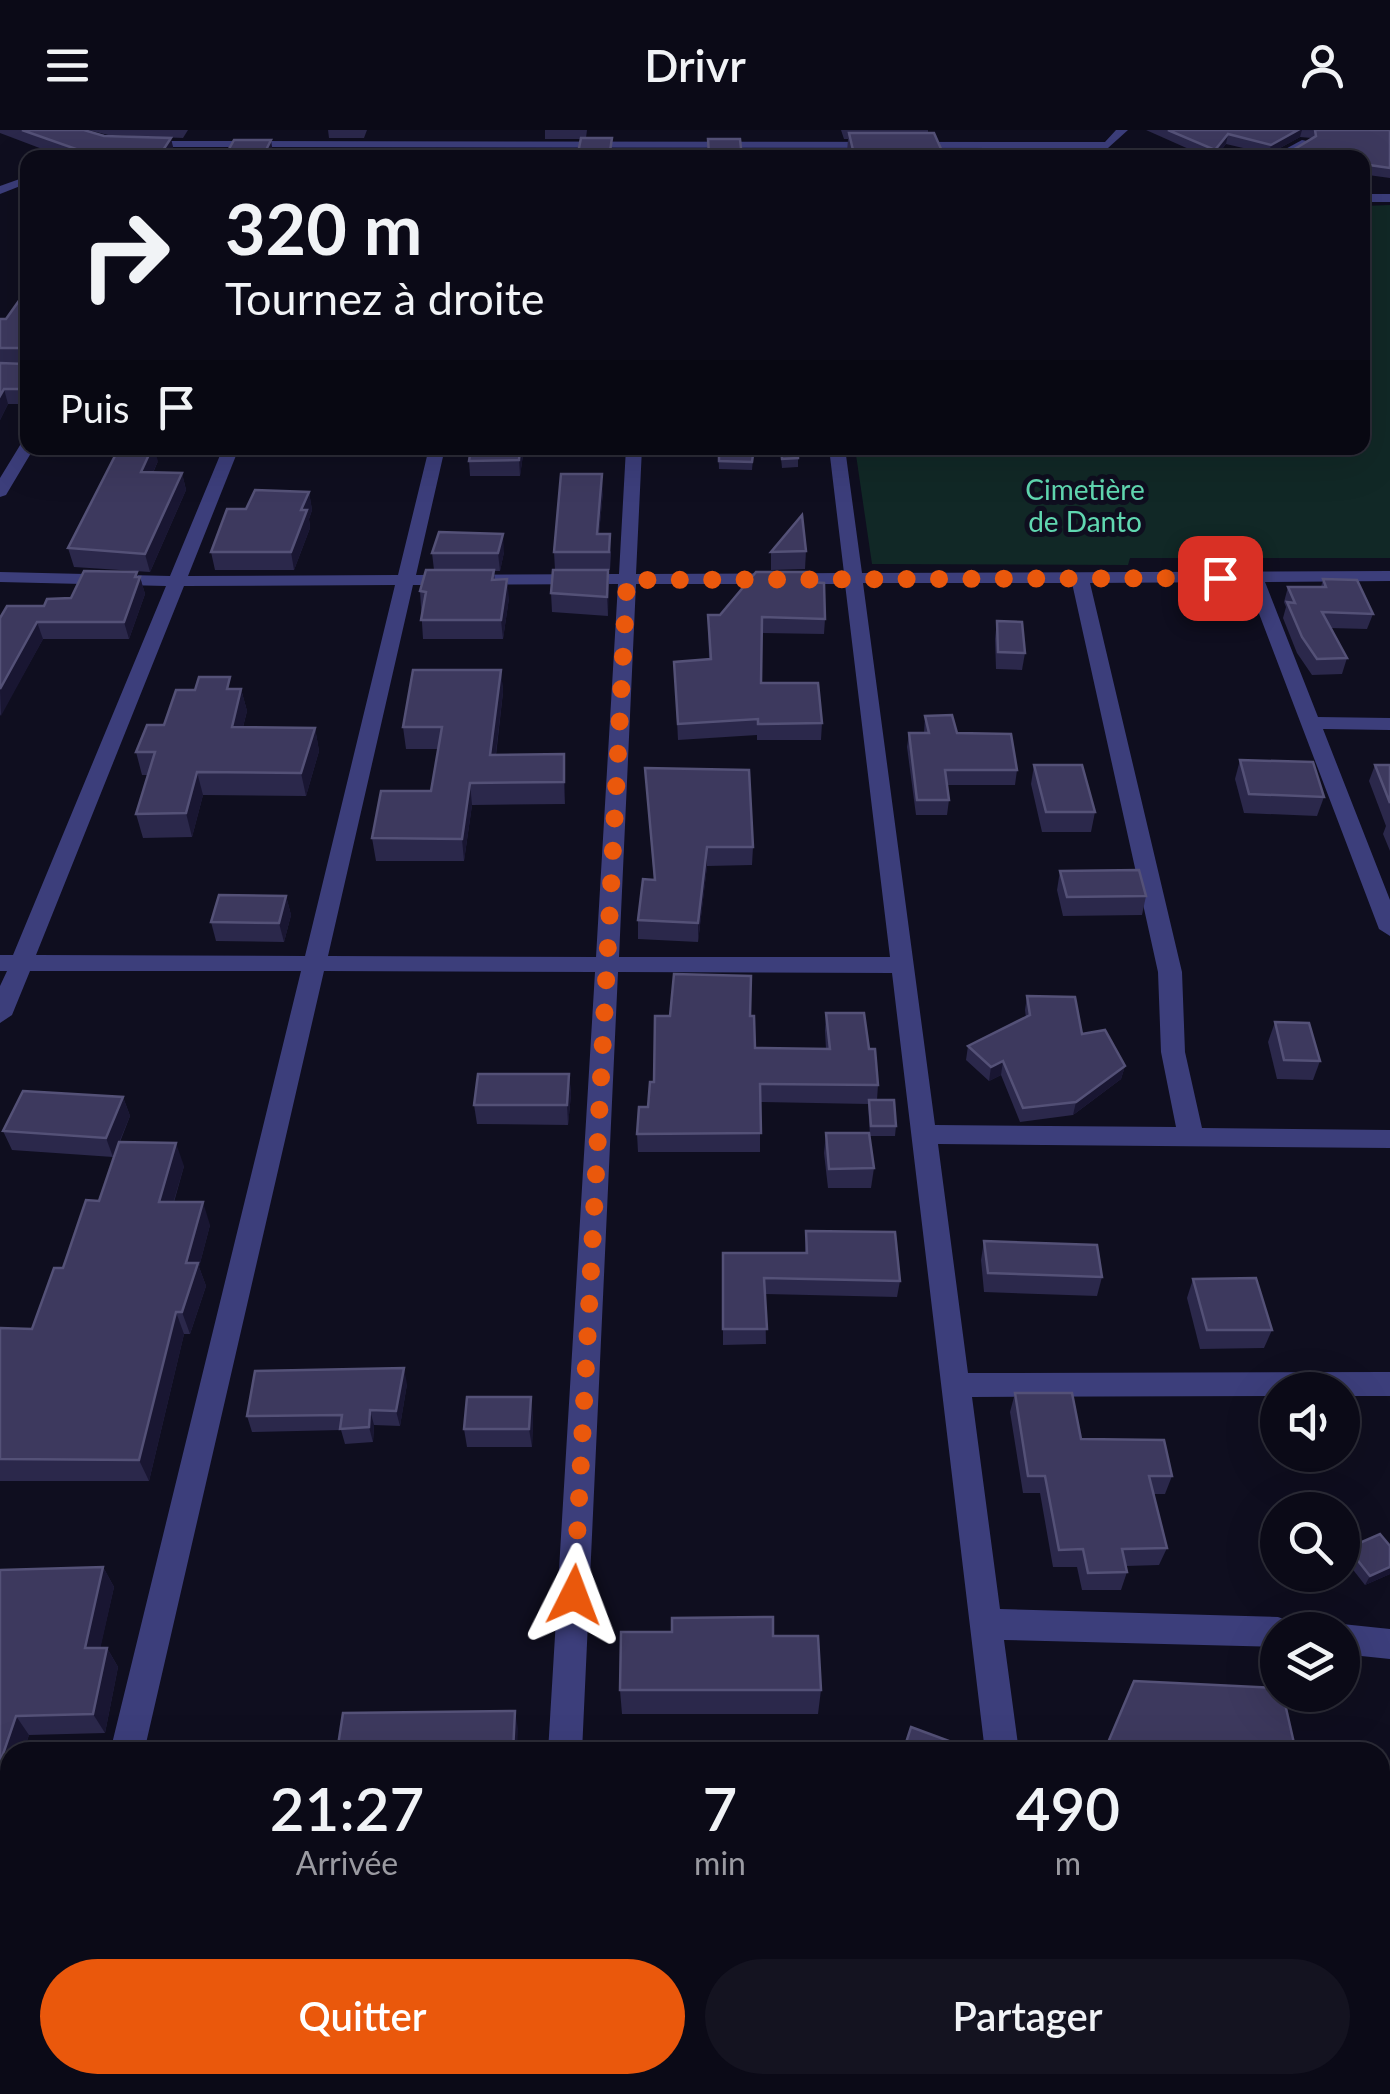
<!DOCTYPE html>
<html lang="fr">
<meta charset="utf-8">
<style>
body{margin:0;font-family:Lato,sans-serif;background:#141320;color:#f1f3f6;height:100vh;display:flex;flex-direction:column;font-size:38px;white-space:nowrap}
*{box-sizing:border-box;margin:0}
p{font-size:32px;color:#9a9aa1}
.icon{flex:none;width:55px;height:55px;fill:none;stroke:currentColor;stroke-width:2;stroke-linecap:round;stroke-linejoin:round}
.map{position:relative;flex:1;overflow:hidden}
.drawer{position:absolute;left:0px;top:1612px;width:1390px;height:352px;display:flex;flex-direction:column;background:#0b0a17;border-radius:30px 30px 0 0;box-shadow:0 10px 40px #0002,0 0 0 2px #2b2b36}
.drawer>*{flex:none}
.hud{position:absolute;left:20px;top:20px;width:1350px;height:305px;border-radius:20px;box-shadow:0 10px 40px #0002,0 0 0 2px #2b2b36;background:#0b0a17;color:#f1f3f6;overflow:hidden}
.fabs{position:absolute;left:1260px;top:1242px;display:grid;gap:20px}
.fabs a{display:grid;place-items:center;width:100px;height:100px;border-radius:50%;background:#0b0a17;box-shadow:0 10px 40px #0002,0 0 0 2px #2b2b36;font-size:50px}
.pin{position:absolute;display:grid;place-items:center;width:85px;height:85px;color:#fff;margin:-42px;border-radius:20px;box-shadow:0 5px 15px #0006}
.me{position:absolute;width:110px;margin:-55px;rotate:3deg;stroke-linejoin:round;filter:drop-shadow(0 0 8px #0008)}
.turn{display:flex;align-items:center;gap:35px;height:210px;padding:0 40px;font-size:45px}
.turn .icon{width:130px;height:130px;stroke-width:2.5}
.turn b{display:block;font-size:70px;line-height:85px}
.then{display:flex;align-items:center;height:95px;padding:0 40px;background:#0003;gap:20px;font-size:38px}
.eta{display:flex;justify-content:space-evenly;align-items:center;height:170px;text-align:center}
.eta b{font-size:60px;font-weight:600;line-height:70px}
.action{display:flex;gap:20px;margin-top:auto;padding:20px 40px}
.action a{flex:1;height:115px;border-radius:60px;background:#ea580c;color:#fff;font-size:40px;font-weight:600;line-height:115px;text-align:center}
.action a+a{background:#141320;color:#f1f3f6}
header{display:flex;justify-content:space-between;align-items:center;height:130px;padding:0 40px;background:#0b0a17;font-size:45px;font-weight:600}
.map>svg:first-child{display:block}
</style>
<header><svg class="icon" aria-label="menu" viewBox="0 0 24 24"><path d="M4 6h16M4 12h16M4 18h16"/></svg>Drivr<svg class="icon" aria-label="person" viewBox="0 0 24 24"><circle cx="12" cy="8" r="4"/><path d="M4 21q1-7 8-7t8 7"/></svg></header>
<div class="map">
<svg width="1390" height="1964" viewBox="0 0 1390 1964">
<rect width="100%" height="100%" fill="#0f0e1f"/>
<!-- green -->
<path fill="#112826" d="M1390,75V428H1130L1128,435L872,434L855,318H1362L1363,76Z"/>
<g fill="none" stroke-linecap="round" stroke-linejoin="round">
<!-- minor -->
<g fill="#3c3e7b" fill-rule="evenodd">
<path d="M1116,0H1128L1108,18L139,17L133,14L139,11L1105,12Z"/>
<path d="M1302,10L1312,12L1285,28H1269Z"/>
<path d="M28,46V53L0,64V56Z"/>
<rect x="1362" y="64" width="28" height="8"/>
<path d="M28,310V318H34L6,365L0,367V348L22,312Z"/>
<path d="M223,318H239L188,446L398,445L429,318H445L416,445L619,444L626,318H642L636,444L844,443L829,318H845L862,443L1390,441V451L1265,452L1318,587L1390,588V600L1323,599L1390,770V806L1379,799L1247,452L1090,453L1182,842L1185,922L1202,998L1390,1000V1018L938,1014L968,1243L1390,1242V1266H1342V1260H1278V1266L972,1267L1000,1479L1278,1487L1289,1491L1293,1500H1278V1517L1004,1510L1019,1622H985L892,843L618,842L582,1622H548L595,842L324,841L144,1622H110L301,841H30L12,885L0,893V856L7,841H0V825H13L166,456L0,452V442L170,446ZM863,453H1072L1158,842L1161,922L1176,997L935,995ZM618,454L596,827L328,826L413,455ZM636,454H845L890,827H619ZM395,455L305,826L36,825L184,456Z"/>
<path d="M1342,1494L1390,1499V1529L1342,1524V1500H1330Z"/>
<path d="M29,1955H67L65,1964H27Z"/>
<path d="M529,1955H567L566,1964H528Z"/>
<path d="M1025,1955H1063L1064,1964H1026Z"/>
</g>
</g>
<!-- wall -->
<g fill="#2b284b">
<path d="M0,0H84L174,21L170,28H66L0,3Z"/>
<path d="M88,0H188L183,8L108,5Z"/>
<path d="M328,0H367L364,8H329Z"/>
<path d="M545,0H587L586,8L612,22L581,9H545Z"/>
<path d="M841,0H928V3L945,28H849L847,22L848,9H844Z"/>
<path d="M1146,0H1390V48L1368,45L1367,51L1362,50V28H1291L1293,20L1312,8L1300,7L1269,24L1226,14L1215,28H1209Z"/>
<path d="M28,158V274H8L0,290V189H6Z"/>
<path d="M524,318L520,346H470L469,331Z"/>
<path d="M718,318H754L752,340L719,339Z"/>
<path d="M780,318H798V337L782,338Z"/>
<path d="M158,331L153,343H182L186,360L150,442L74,437L68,418Z"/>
<path d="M309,362L312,380L309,389L310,398L294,440H215L211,422L246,379Z"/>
<path d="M603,362L599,404L611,422L610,440H608V486L552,482L551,463L555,440L554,422Z"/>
<path d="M806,421L805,439L771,440V422Z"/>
<path d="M504,422L500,441H494L495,450L509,468L503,509H423L420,461L434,440L432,423Z"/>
<path d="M140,447L145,464L129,509H43L0,586V488Z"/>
<path d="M1323,449L1373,484L1367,499L1330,498L1347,528L1342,544L1312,545L1297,523L1283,488L1286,477L1284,472L1288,457H1321Z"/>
<path d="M808,452L825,489L824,504L762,503L761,553L822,593L821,610H757V605L678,610L674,532L709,529L708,485H720Z"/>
<path d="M997,491L1025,523L1022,540L996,539L995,509Z"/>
<path d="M501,540L503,562L496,625L564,624L565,674L472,675L464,731H376L372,708L431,661L438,619H406L403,597Z"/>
<path d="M233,559H241L247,581L243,597L315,598L319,621L306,666L203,665L192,707L143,708L136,684L148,645H142L136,622L164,595Z"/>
<path d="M925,586L1017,640L1015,655H947L949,670L947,685H916L907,617L909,603H924Z"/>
<path d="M1240,630L1324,667L1317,686L1244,683L1235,649Z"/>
<path d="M1034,635L1095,682L1091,702H1042L1031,654Z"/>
<path d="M1375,635H1390V721L1383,704L1386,696L1369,651Z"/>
<path d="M645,638L753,717L752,735L707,736L698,812L638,809V790L654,750Z"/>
<path d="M1060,741L1146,766L1142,785L1063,786L1057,760Z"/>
<path d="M286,766L291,785L284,812L216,811L211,792Z"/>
<path d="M1027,866L1125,936L1121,949L1073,985L1020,992L1001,945L989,951L966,930L968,916L1026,888L1025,880Z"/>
<path d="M826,883L869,919L878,955L877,970L896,996L895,1006H870L868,974L760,972V1022H638L637,1004L648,977L654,952L750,886L755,918L826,919L825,901Z"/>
<path d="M1275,892L1320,931L1313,950L1277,949L1268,912Z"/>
<path d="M569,944L571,964L568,995L477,994L474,975Z"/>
<path d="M123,967L130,986L120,1012L184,1036L174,1072L210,1095L199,1137L206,1156L190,1204H184L149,1351H0V1198L32,1199L99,1071L119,1014L113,1027L12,1020L3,1001Z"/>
<path d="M826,1003L874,1038L871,1058H828L824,1023Z"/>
<path d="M806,1101L900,1151L897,1167L765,1164L766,1214L723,1215V1123H805Z"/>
<path d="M984,1111L1102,1147L1097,1166L984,1162L981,1130Z"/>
<path d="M1193,1149L1272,1200L1264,1218L1200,1219L1187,1168Z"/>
<path d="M407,1254L400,1296L374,1295L373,1312L345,1314L341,1300L252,1302L247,1286Z"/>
<path d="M1015,1263L1081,1309L1172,1346L1165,1364H1154L1167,1418L1159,1435L1126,1436L1127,1442L1121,1460H1082L1077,1437H1053L1040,1363H1023L1010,1282Z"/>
<path d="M533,1285L532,1317H467L464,1299Z"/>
<path d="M1342,1292L1356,1293L1347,1311H1342Z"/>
<path d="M1390,1416V1444L1365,1455L1343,1427L1348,1418Z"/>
<path d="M103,1437L114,1457L100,1518H107L118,1537L105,1603L29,1605L23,1622H10V1663L0,1693V1440Z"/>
<path d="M773,1506L821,1560L818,1584H622L620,1560Z"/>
<path d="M1347,1955H1380L1390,1964H1349Z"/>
</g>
<!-- shaded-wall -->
<g fill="#191632">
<path d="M1298,0H1302L1300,7L1269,24L1271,15Z"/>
<path d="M1228,4L1226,14L1214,28L1215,20Z"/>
<path d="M171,8L174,21L170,28H158Z"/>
<path d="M271,10L273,23L271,28H262Z"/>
<path d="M4,259L8,274L0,290V266Z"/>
<path d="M152,318H154L158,331L145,360L141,342Z"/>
<path d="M520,318H524L520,346L519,330Z"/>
<path d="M182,343L186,360L150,442L145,424Z"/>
<path d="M602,344L603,362L597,422V404Z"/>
<path d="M309,362L312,380L309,389L310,398L294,440L291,422L301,380Z"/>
<path d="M503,404L504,422L500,441L498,423Z"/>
<path d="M608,440L609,458L608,486L607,467Z"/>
<path d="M137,442L139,450L140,447L145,464L129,509L124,492Z"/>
<path d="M507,449L509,468L503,509L501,490Z"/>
<path d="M37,492L43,509L1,586L0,559Z"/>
<path d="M501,540L503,562L493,647L490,625Z"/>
<path d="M241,559L247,581L237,620L232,597Z"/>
<path d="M315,598L319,621L306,666L301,643Z"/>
<path d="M564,624L565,646V674L564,652Z"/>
<path d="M197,642L203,665L192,707L186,683Z"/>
<path d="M470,653L472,675L464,731L462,709Z"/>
<path d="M707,717V736L698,812V793Z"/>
<path d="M286,766L291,785L284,812L279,793Z"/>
<path d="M1003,931L1001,945L989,951L991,937Z"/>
<path d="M1125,936L1121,949L1073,985L1076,972Z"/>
<path d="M569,944L571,964L568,995L567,975Z"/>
<path d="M123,967L130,986L113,1027L106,1008Z"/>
<path d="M176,1013L184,1036L167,1094L159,1072Z"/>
<path d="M203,1072L210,1095L199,1137L206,1156L190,1204L182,1182L186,1133Z"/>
<path d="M176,1182L184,1204L149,1351L139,1330Z"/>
<path d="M404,1238L407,1254L400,1296L396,1281Z"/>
<path d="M531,1267L533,1285L532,1317L529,1299Z"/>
<path d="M370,1280L374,1295L373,1312L369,1297Z"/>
<path d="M103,1437L114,1457L96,1538L85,1518Z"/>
<path d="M1390,1437V1444L1365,1455L1370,1446Z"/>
<path d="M107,1518L118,1537L105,1603L93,1584Z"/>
<path d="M515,1581L518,1599L517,1622H513Z"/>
<path d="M16,1586L29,1605L23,1622H10V1663L0,1693V1633Z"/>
</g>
<!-- building -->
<g fill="#3d395e" stroke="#545177" stroke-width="2.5">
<path d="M22,0H84L104,6L171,8L158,28H115L120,24H90Z"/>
<path d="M1168,0H1298L1271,15L1228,4L1215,20Z"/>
<path d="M1315,0H1390V38L1369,35V41H1362V28H1311L1316,25L1293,20L1316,6Z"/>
<path d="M849,3H934L945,28H912L911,21L853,20Z"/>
<path d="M581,8H612L609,28H577Z"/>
<path d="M708,9H740L742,28H670L672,25H709Z"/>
<path d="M234,10H271L262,28H224Z"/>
<rect x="333" y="26" width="39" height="2"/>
<path d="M28,158V259H4L0,266V233L24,234L27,222L24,218H0V189H6Z"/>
<path d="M119,318H152L141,342L182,343L145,424L68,418Z"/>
<path d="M471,318H520L519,330L469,331Z"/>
<path d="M719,318H754L752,332L719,331Z"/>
<path d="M781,318H798V328L782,329Z"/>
<path d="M561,344H602L597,404H610L609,422H554Z"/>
<path d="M255,360L309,362L301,380H307L291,422H211L227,379H246Z"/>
<path d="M802,385L806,421L771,422Z"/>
<path d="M439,402L503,404L498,423H432Z"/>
<path d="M426,440H494L492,450L507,449L501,490H421L426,462L420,461Z"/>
<path d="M553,440H608L607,467L551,463Z"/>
<path d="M84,441L137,442L135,447H140L124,492H37L0,559V488L7,476H44L47,469L71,468Z"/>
<path d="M756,442H807L808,452L824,453L825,489L762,487L761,553H818L822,593L758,594V589L678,594L674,532L711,529L708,485H720Z"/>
<path d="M1323,449L1357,450L1373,484L1322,482L1347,528L1317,529L1302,507L1287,472L1295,473L1288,457H1326Z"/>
<path d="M997,491L1022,492L1025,523L998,522Z"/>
<path d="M413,540H501L490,625L564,624V652L470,653L462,709L372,708L381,661H431L442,597H403Z"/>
<path d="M199,547H230L227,559H241L232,597L315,598L301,643L197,642L186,683L136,684L155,622H136L147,595H164L176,560H195Z"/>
<path d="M952,585L957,603L1011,604L1017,640H945L949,670H917L909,603H929L925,586Z"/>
<path d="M1240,630L1313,632L1324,667L1249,664Z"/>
<path d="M1034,635H1082L1095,682H1046Z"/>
<path d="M1375,635H1390V673Z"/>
<path d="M645,638L749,640L753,717H707L698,793L638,790L643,749L655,750Z"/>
<path d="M1139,740L1146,766L1067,767L1060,741Z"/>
<path d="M219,765L286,766L279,793L211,792Z"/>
<path d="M674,844L751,846L750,886H754L755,918L830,919L826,883H864L869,919H875L878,955L760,954L761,1003L637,1004L639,977H648L650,952H654L655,886H670Z"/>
<path d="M1027,866L1075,867L1082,904L1105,900L1125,936L1076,972L1023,978L1003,931L991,937L968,916L1030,885Z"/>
<path d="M1275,892L1309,893L1320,931L1284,930Z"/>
<path d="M478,944H569L567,975H474Z"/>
<path d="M23,961L123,967L106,1008L3,1001Z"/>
<path d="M869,970H894L896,996H871Z"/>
<path d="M826,1003H869L874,1038L829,1039Z"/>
<path d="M119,1012L176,1013L159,1072H203L186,1133H198L182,1182H176L139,1330L0,1329V1198L32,1199L54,1138H63L86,1070L99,1071Z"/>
<path d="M806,1101L895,1102L900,1151L764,1148L767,1199H723V1123H807Z"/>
<path d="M984,1111L1097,1115L1102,1147L988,1143Z"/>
<path d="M1256,1148L1272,1200H1207L1193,1149Z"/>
<path d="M404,1238L396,1281L370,1280L369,1297L340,1299L342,1285L247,1286L255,1241Z"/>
<path d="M1015,1263H1072L1081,1309L1164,1310L1172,1346H1149L1167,1418L1122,1419L1127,1442L1088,1443L1083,1419L1059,1420L1045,1346H1028Z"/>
<path d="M1342,1264L1349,1265L1356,1293L1342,1292Z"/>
<path d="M467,1267H531L529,1299H464Z"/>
<path d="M1380,1404L1390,1416V1437L1370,1446L1348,1418Z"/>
<path d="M103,1437L85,1518H107L93,1584L16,1586L0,1633V1440Z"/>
<path d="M773,1487V1506H818L821,1560H620L621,1502H672V1488Z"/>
<path d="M1134,1551L1278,1558V1565H1283L1296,1622H1104Z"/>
<path d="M515,1581L513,1622H337L343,1583Z"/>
<path d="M911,1597L949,1611L945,1622H903Z"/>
<path d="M1380,1785L1390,1786V1964H1372L1370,1955H1380Z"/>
<path d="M353,1955H494L493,1964H352Z"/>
<rect x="657" y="1955" width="106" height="9"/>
</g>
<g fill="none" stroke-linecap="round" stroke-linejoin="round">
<!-- route -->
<path stroke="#ea580c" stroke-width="18" stroke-dasharray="0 32.4" d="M574,1465L627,450L1220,448"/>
</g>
<g text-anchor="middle" stroke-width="10" stroke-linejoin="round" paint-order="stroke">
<!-- far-park labels -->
<g font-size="28" fill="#60d7b0" stroke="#0f0e1f">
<text x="1085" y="370">Cimetière<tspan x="1085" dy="32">de Danto</tspan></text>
</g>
</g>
</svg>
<div class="fabs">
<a><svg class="icon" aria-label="sound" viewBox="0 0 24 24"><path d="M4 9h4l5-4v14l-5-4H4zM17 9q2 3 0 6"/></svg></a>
<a><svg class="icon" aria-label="search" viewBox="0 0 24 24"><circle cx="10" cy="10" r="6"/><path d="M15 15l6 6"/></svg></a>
<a><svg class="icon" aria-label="layers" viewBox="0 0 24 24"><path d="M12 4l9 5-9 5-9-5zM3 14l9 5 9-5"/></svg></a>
</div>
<div class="pin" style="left:1220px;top:448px;background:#d93025"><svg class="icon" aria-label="arrive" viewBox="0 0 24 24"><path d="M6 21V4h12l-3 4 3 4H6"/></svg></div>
<svg class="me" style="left:574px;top:1465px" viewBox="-20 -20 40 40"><path d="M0-17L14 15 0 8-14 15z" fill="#ea580c" stroke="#fff" stroke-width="4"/></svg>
<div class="hud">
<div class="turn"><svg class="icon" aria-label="right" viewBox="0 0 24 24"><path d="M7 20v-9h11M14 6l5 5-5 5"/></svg><div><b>320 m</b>Tournez à droite</div></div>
<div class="then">Puis<svg class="icon" aria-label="arrive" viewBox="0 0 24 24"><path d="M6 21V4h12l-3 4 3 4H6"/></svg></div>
</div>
<section class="drawer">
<div class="eta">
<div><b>21:27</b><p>Arrivée</p></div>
<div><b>7</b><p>min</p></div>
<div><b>490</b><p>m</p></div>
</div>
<div class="action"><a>Quitter</a><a>Partager</a></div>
</section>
</div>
